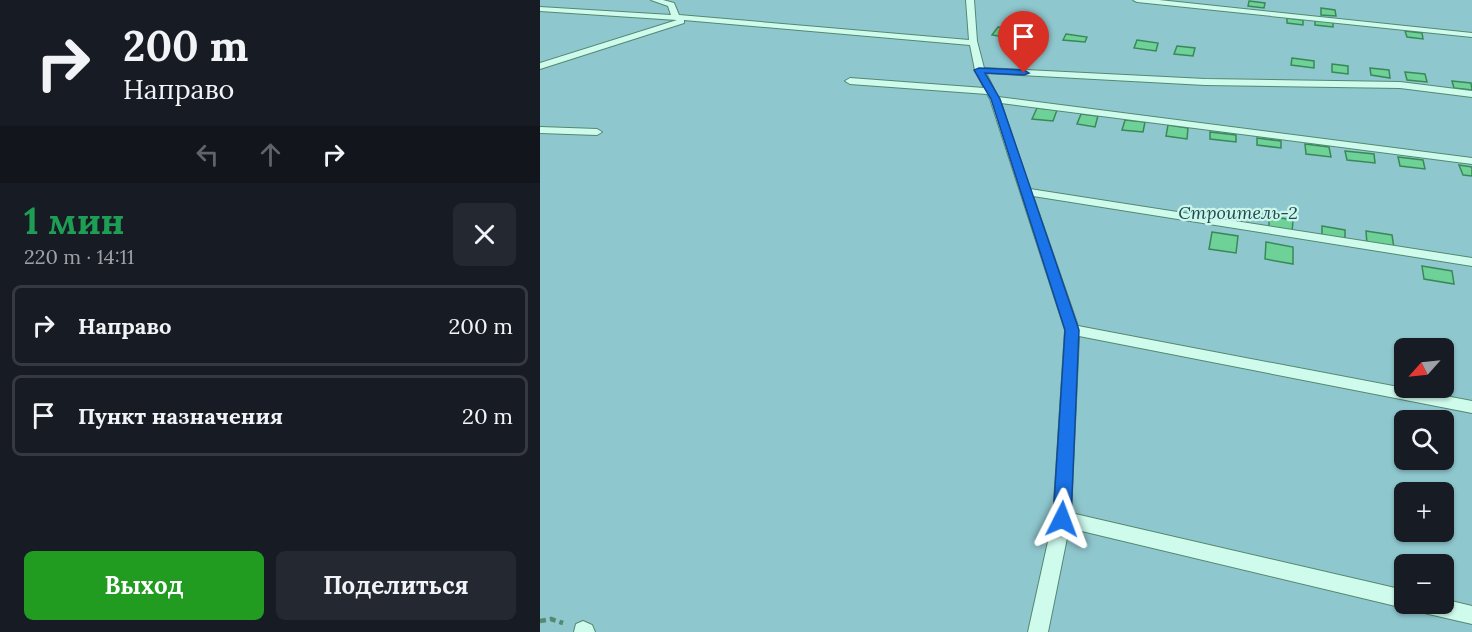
<!DOCTYPE html>
<html lang="ru">
<meta charset="utf-8">
<style>
body{margin:0;font-family:Lora,serif;background:#242831;color:#f1f3f6;height:100vh;display:flex;flex-direction:column;font-size:22px;white-space:nowrap}
*{box-sizing:border-box;margin:0}
p{font-size:20px;color:#9ea1a6}
.icon{flex:none;width:33px;height:33px;fill:none;stroke:currentColor;stroke-width:2;stroke-linecap:round;stroke-linejoin:round}
.map{position:relative;flex:1;overflow:hidden}
.details{display:flex;flex-direction:column;background:#171b24;width:540px}
.details>*{flex:none}
.guide{background:#171b24;color:#f1f3f6;overflow:hidden}
.needle{width:39px;rotate:243deg}
.controls{position:absolute;left:854px;top:338px;display:grid;gap:12px}
.controls a{display:grid;place-items:center;width:60px;height:60px;border-radius:9px;background:#171b24;box-shadow:0 2px 4px #0004;font-size:30px}
.pin{position:absolute;display:grid;place-items:center;width:51px;height:51px;color:#fff;margin:-62px -26px;border-radius:50% 50% 50% 0;rotate:-45deg;box-shadow:0 0 6px #0007}
.pin .icon{rotate:45deg}
.me{position:absolute;width:66px;margin:-33px;rotate:3deg;stroke-linejoin:round;filter:drop-shadow(0 0 4px #0008)}
.turn{display:flex;align-items:center;gap:21px;height:126px;padding:0 24px;font-size:27px}
.turn .icon{width:78px;height:78px;stroke-width:2.5}
.turn b{display:block;font-size:42px;line-height:51px}
.lanes{display:flex;align-items:center;height:57px;padding:0 24px;background:#0003;justify-content:center;gap:30px;direction:ltr}
.lanes .off{opacity:.35}
.round{display:grid;place-items:center;flex:none;width:63px;height:63px;border-radius:9px;background:#242831}
.head{display:flex;align-items:center;justify-content:space-between;height:102px;padding:0 24px}
h1{font-size:36px;font-weight:700;line-height:45px;color:#1e9e55}
.cta{display:flex;gap:12px;margin-top:auto;padding:12px 24px}
.cta a{flex:1;height:69px;border-radius:9px;background:#229b21;color:#fff;font-size:24px;font-weight:700;line-height:69px;text-align:center}
.cta a+a{background:#242831;color:#f1f3f6}
ul{padding:0;list-style:none}
li{display:flex;align-items:center;gap:18px;height:81px;margin:0 12px 9px;padding:0 12px;border:3px solid #363941;border-radius:9px}
li div{flex:1}
li b{display:block;font-size:22px}
li em{font-style:normal}
main{display:flex;flex:1;min-height:0}
.map>svg:first-child{display:block}
</style>
<main>
<section class="details">
<div class="guide">
<div class="turn"><svg class="icon" aria-label="right" viewBox="0 0 24 24"><path d="M7 20v-9h11M14 6l5 5-5 5"/></svg><div><b>200 m</b>Направо</div></div>
<div class="lanes"><svg class="icon off" aria-label="left" viewBox="0 0 24 24"><path d="M17 20v-9H6M10 6l-5 5 5 5"/></svg><svg class="icon off" aria-label="ahead" viewBox="0 0 24 24"><path d="M12 20V5M6 11l6-6 6 6"/></svg><svg class="icon" aria-label="right" viewBox="0 0 24 24"><path d="M7 20v-9h11M14 6l5 5-5 5"/></svg></div>
</div>
<div class="head"><div><h1>1 мин</h1><p>220 m · 14:11</p></div><a class="round"><svg class="icon" aria-label="close" viewBox="0 0 24 24"><path d="M6 6l12 12M18 6L6 18"/></svg></a></div>
<ul>
<li><svg class="icon" aria-label="right" viewBox="0 0 24 24"><path d="M7 20v-9h11M14 6l5 5-5 5"/></svg><div><b>Направо</b></div><em>200 m</em></li>
<li><svg class="icon" aria-label="arrive" viewBox="0 0 24 24"><path d="M6 21V4h12l-3 4 3 4H6"/></svg><div><b>Пункт назначения</b></div><em>20 m</em></li>
</ul>
<div class="cta"><a>Выход</a><a>Поделиться</a></div>
</section>
<div class="map">
<svg width="932" height="632" viewBox="0 0 932 632">
<rect width="100%" height="100%" fill="#bbf0e0"/>
<!-- green -->
<path fill="#8fc7ce" fill-rule="evenodd" d="M0,0H932V632H0ZM864,348H903V387H864ZM864,420H903V459H864ZM864,492H903V531H864ZM864,564H903V603H864Z"/>
<!-- building -->
<g fill="#6ed197" stroke="#398958" stroke-width="1.5">
<path d="M709,1L725,3L724,8L708,6Z"/>
<path d="M781,8L795,10L796,16L781,15Z"/>
<path d="M747,18L763,20V25L747,23Z"/>
<path d="M775,20L793,22V27L775,25Z"/>
<path d="M458,27L471,29L465,37L452,35Z"/>
<path d="M486,30L506,32L503,38L482,35Z"/>
<path d="M865,31L882,33L883,39L867,37Z"/>
<path d="M526,34L547,37L545,42L523,40Z"/>
<path d="M597,40L618,43L616,51L594,48Z"/>
<path d="M637,46L655,48L653,56L634,54Z"/>
<path d="M752,58L774,61V68L751,65Z"/>
<path d="M792,64L808,66V74L792,72Z"/>
<path d="M830,68L849,70L850,78L831,75Z"/>
<path d="M865,72L885,74L887,82L867,80Z"/>
<path d="M912,81L931,83L932,90L914,88Z"/>
<path d="M497,108L517,110L513,121L492,119Z"/>
<path d="M541,114L558,116L555,127L537,124Z"/>
<path d="M585,120L605,122L603,132L582,130Z"/>
<path d="M628,125L648,128L647,139L626,136Z"/>
<path d="M670,132L696,135V142L670,139Z"/>
<path d="M717,138L741,141V148L717,145Z"/>
<path d="M765,144L789,147L791,157L766,154Z"/>
<path d="M805,151L834,154L835,163L807,160Z"/>
<path d="M858,157L883,160L885,169L860,166Z"/>
<path d="M919,165L932,167V176L923,175Z"/>
<path d="M729,216L753,220L752,233L729,229Z"/>
<path d="M782,226L805,230V241L782,237Z"/>
<path d="M826,231L852,235L854,248L827,244Z"/>
<path d="M672,232L698,236L696,253L669,249Z"/>
<path d="M726,242L753,247V264L725,259Z"/>
<path d="M882,266L912,271L914,284L884,279Z"/>
</g>
<g fill="none" stroke-linecap="round" stroke-linejoin="round">
<defs>
<g id="service">
<path d="M111,0H123L134,3L139,15L429,40L426,0H434L437,41L444,68L665,79L860,82L932,91V97L860,88L665,85L446,73L458,97L932,158V164L461,103L490,189L932,258V266L493,196L538,326L932,401V413L539,336L531,513L864,590V603H903V599L932,606V624L880,612L873,609L871,604L864,608L529,528L508,632H488L513,519L525,330L450,99L447,94L310,84L305,81L310,78L444,88L435,70L430,45L144,20V23L0,69V63L137,20L0,11V7L131,15L128,6Z"/>
<path d="M593,0H619L932,33V37L597,2Z"/>
<path d="M0,127L57,129L62,132L57,135L0,133Z"/>
<path d="M43,621L52,625L55,632H34L36,624Z"/>
</g>
</defs>
<!-- service casing -->
<use href="#service" stroke="#548870" stroke-width="2"/>
<!-- path -->
<path stroke="#548870" stroke-width="4.5" stroke-dasharray="6 4" stroke-linecap="butt" d="M0,621L11,619L23,623"/>
<!-- service -->
<use href="#service" fill="#cffbed" fill-rule="evenodd"/>
</g>
<!-- route -->
<path fill="#1a73e8" stroke="#114b97" stroke-width="1.5" d="M439,68L484,70L489,73L484,75L445,73L460,99L539,330L531,519L528,525L522,527L516,525L513,519L525,330L451,99L434,70Z"/>
<g text-anchor="middle" stroke-width="4.5" stroke-linejoin="round" paint-order="stroke">
<!-- park labels -->
<g font-size="18" font-style="italic" fill="#1f4754" stroke="#cbf7ea">
<text x="698" y="219">Строитель-2</text>
</g>
</g>
</svg>
<div class="controls">
<a><svg class="needle" viewBox="-14 -14 28 28"><path d="M0-13l5 13h-10z" fill="#e53935"/><path d="M0 13l5-13h-10z" fill="#9ea1a6"/></svg></a>
<a><svg class="icon" aria-label="search" viewBox="0 0 24 24"><circle cx="10" cy="10" r="6"/><path d="M15 15l6 6"/></svg></a>
<a>+</a>
<a>−</a>
</div>
<div class="pin" style="left:484px;top:73px;background:#d93025"><svg class="icon" aria-label="arrive" viewBox="0 0 24 24"><path d="M6 21V4h12l-3 4 3 4H6"/></svg></div>
<svg class="me" style="left:522px;top:519px" viewBox="-20 -20 40 40"><path d="M0-17L14 15 0 8-14 15z" fill="#1a73e8" stroke="#fff" stroke-width="4"/></svg>
</div>
</main>
